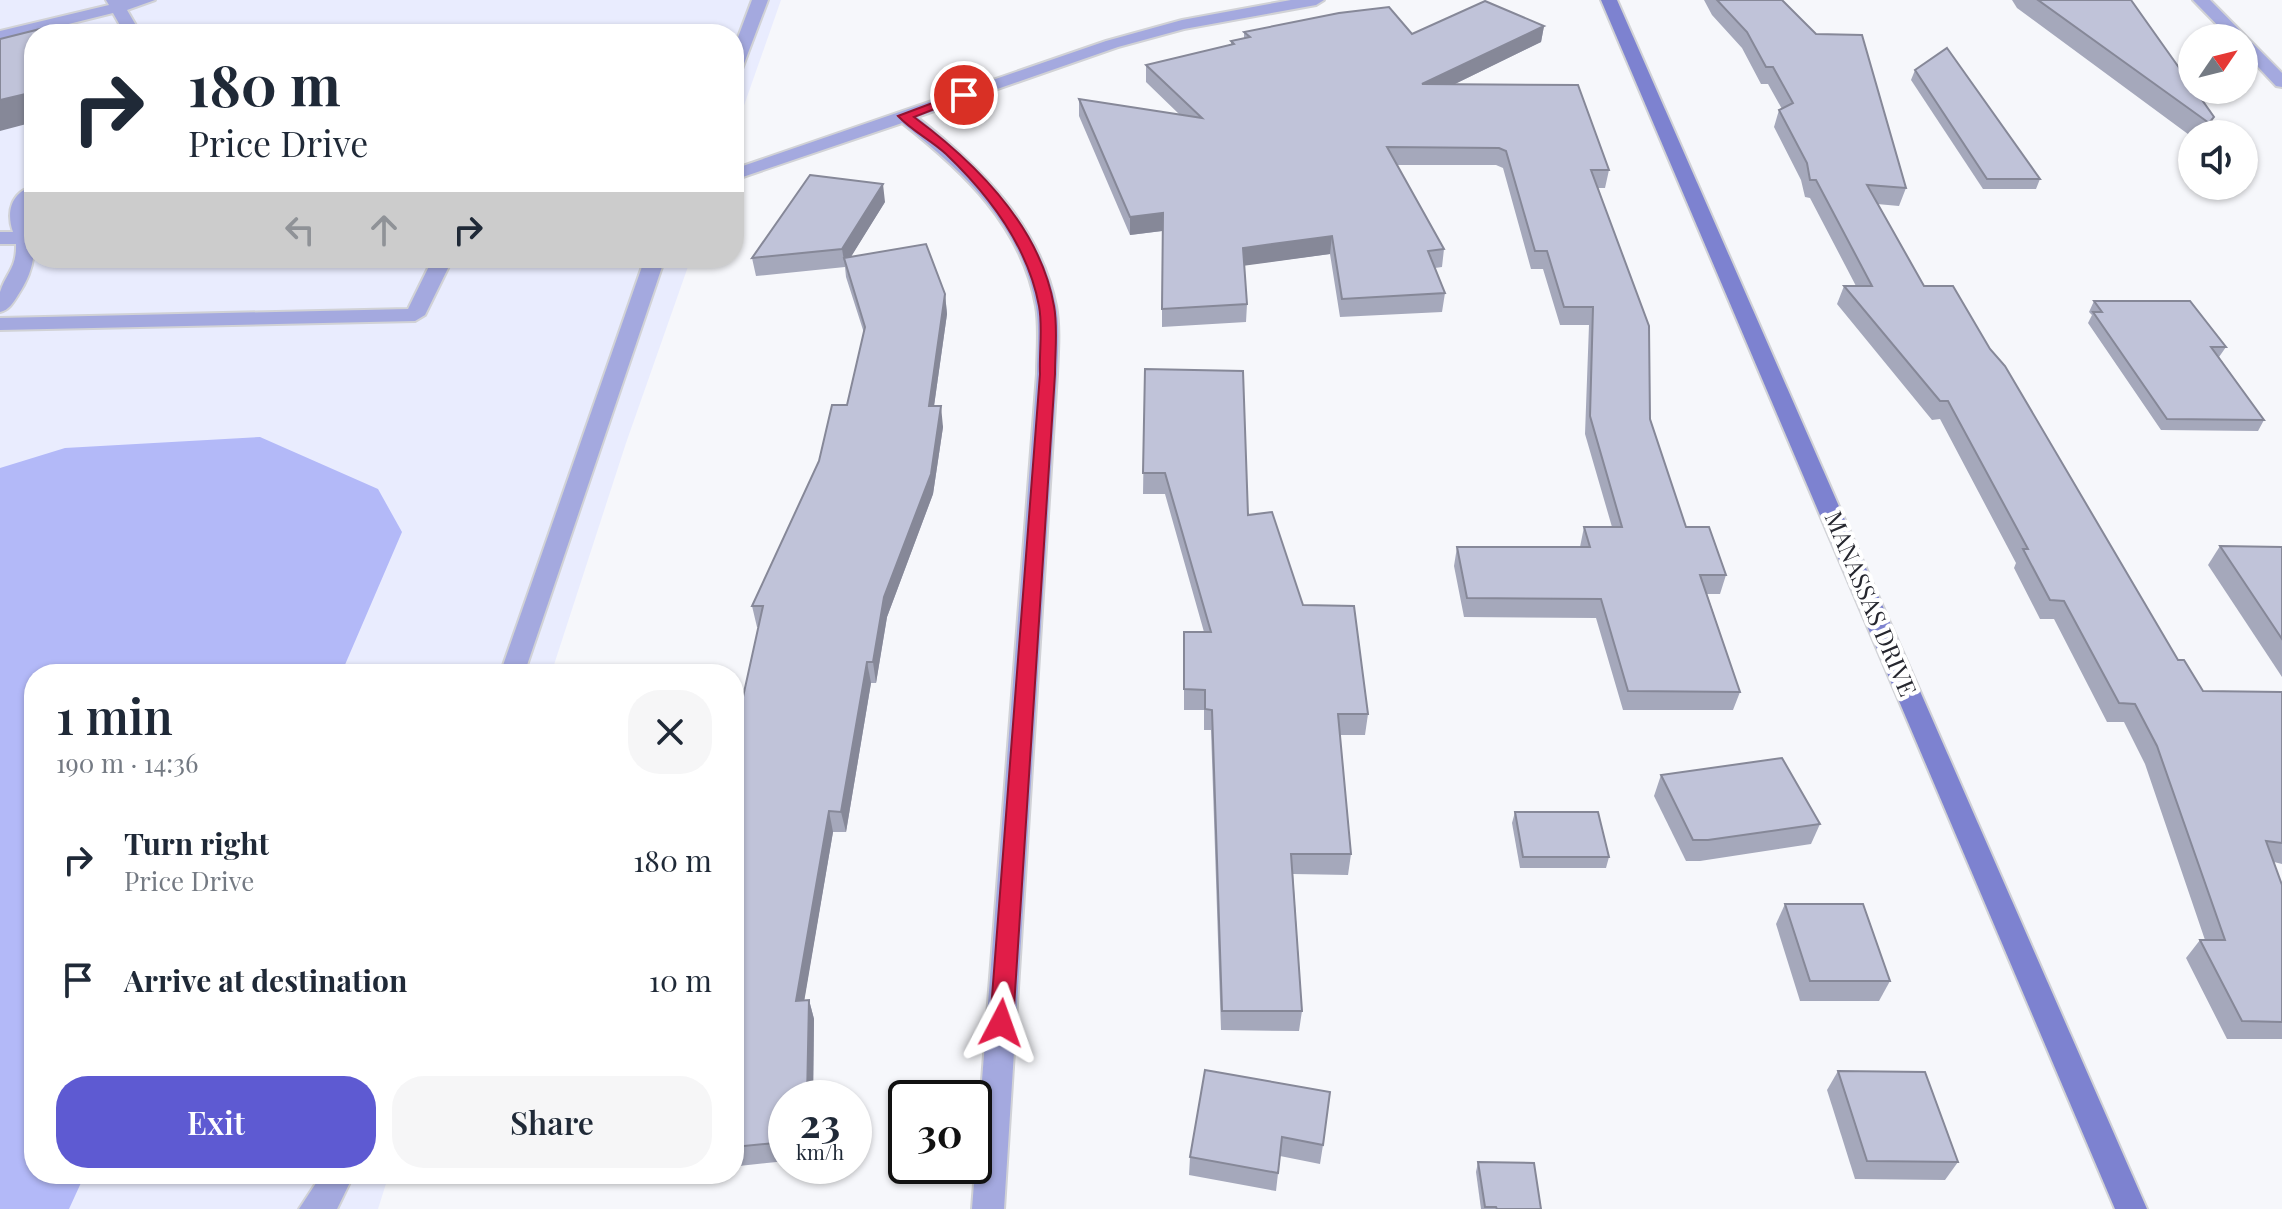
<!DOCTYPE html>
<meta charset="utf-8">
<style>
body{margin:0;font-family:"Playfair Display",serif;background:#f6f6f7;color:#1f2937;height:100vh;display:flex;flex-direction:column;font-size:30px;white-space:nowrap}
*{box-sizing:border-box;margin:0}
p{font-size:26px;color:#747a83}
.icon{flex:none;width:44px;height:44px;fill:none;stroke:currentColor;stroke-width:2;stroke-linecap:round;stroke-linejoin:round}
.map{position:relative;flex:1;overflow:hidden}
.drawer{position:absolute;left:24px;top:664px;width:720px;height:520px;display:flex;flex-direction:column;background:#fff;border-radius:32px;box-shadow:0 2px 6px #0004}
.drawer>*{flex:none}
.hud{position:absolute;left:24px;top:24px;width:720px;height:244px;border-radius:32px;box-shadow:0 2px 6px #0004;background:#fff;color:#1f2937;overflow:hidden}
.needle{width:52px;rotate:55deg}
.fabs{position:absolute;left:2178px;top:24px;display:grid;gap:16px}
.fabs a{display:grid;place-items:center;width:80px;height:80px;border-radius:50%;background:#fff;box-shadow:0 2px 6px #0004;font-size:40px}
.speed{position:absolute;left:768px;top:1080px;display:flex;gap:16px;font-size:40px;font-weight:700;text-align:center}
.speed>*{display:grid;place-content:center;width:104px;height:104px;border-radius:50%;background:#fff;box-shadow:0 2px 6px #0004;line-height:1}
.speed small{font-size:20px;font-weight:400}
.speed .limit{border:4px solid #111;border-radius:12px;background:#fff;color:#111}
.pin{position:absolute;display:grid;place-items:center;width:68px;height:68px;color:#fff;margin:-34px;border:4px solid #fff;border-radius:50%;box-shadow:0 2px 8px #0007}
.me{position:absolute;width:88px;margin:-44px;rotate:4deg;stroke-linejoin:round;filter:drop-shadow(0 0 6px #0008)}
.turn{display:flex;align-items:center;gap:28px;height:168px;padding:0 32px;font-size:36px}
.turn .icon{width:104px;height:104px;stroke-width:2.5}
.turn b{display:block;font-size:56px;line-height:68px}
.lanes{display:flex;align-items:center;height:76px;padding:0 32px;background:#0003;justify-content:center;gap:40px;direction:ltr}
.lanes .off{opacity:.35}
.round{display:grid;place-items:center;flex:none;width:84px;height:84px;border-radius:32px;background:#f6f6f7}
.headline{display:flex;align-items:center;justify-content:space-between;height:136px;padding:0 32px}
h1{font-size:48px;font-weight:600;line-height:60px}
.action{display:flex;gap:16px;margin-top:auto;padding:16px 32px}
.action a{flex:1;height:92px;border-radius:32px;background:#5e5ad2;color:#fff;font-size:32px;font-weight:600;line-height:92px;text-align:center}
.action a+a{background:#f6f6f7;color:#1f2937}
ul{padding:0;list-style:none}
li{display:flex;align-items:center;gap:24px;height:120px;padding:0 32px}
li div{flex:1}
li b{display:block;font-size:30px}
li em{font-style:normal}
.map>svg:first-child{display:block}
</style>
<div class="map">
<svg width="2282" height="1209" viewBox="0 0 2282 1209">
<rect width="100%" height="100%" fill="#f6f7fb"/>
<!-- built -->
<path fill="#e9ecfe" d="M0,0H781L734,134V34H34V258H691L626,443L551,674H34V1174H389L378,1209H0Z"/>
<!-- forest -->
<path fill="#b3b9f8" d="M260,437L378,489L402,532L341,674H34V1174H85L69,1209H0V468L65,448Z"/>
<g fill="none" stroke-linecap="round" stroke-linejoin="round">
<defs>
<g id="lane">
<path d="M106,0H155L127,10L141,34H125L113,13L0,41V31L109,5Z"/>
<path d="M752,0H768L742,69L734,74V48Z"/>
<path d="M34,186V200L26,217C38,246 36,268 18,295C13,303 9,310 0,312C0,306 0,297 0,292C6,273 17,268 16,244H0V232H13C6,212 11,192 34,186Z"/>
<path d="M433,258H453L425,315L415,321L0,330V318L408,309Z"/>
<path d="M645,258H665L524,674H500Z"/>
<path d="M322,1174H354L337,1209H299Z"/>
</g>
<g id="street">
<path d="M1291,0H1324L1316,5L1184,29L1118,47L917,117C979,166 1040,225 1056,306C1060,328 1058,352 1057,374L1004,1209H972L1037,374C1037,352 1040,329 1036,306C1022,226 963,171 902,123L734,180V169L1106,41L1182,20Z"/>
<path d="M2193,0H2210L2282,73V87L2276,86L2244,52V38H2230Z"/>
</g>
<path id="secondary" d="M1601,0H1617L2147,1209H2115Z"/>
</defs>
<!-- lane casing -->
<use href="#lane" stroke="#d1d2d6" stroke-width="4"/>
<!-- street casing -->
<use href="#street" stroke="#d1d2d6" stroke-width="4"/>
<!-- secondary casing -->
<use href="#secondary" stroke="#d1d2d6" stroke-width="4"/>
<!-- lane -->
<use href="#lane" fill="#a4a9df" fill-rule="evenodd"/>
<!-- street -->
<use href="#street" fill="#a4a9df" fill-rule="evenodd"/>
<!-- secondary -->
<use href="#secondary" fill="#7d82d0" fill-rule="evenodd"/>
</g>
<!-- wall -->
<g fill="#a5a8bb">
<path d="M1704,0H1782L1906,188L1899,206L1877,204L1924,286L1990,349L2178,660L2203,691L2282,692V864L2274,862L2282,885V1039H2227L2186,958L2200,940H2205L2145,764L2124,722H2107L2054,619H2040L2014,568L2016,563L1940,419L1932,420L1837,304L1844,286H1856L1810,198L1805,197L1801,180L1774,127L1779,110L1782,109L1768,84H1761L1742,48L1712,15Z"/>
<path d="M2012,0H2131L2214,117L2206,134H2192V137L2017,8Z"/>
<path d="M1544,26L1541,42L1455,84L1609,170L1605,188H1598L1650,419L1686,527L1726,575L1720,594H1707L1740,692L1733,710H1623L1596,618L1464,617L1454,566L1457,547H1580L1584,527H1612L1585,434L1589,325H1560L1543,269H1531L1503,168L1496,165H1397L1444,249L1442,267L1435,268L1445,293L1442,312L1340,317L1330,254L1244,265L1247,304L1246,322L1162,327V231L1130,235L1079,116V99L1180,115L1146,82V65L1231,45V41L1244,38V32L1412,34Z"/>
<path d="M1915,70L2040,179L2036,189H1983L1911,80Z"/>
<path d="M885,202L851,256L945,294L947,314L934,406L943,427L933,494L887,617L876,683H871L846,832H833L804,1000H809L814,1019L813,1098H786V1161L739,1166L734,1153V738L759,627H757L752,606L847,405L864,333L846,277L845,267L756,276L752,258Z"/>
<path d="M2094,301L2226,347L2219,357L2264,420L2258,431L2161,430L2088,323L2092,315L2089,312Z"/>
<path d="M1145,369L1248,515L1368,714L1365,735H1340L1351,854L1348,875L1293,874L1302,1011L1299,1031L1221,1030L1211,730H1204V710H1184V632H1204L1165,494H1143Z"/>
<path d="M2220,546L2282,547V677L2208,565Z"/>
<path d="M1661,775L1820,824L1811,844L1700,861H1686L1654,796Z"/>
<path d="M1515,812L1609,857L1606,868H1520L1512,823Z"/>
<path d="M1785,904L1890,981L1879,1001H1800L1776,924Z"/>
<path d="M1205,1070L1323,1145L1320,1164L1280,1156L1276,1191L1189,1175L1190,1157Z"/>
<path d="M1838,1071L1958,1162L1945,1180L1855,1179L1827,1090Z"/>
<path d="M1478,1162L1541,1209H1481L1476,1172Z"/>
</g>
<!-- shaded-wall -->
<g fill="#868898">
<path d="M1544,26L1541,42L1420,101L1422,84Z"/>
<path d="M34,92V122L0,131V100Z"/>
<path d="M2214,117L2206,134H2203L2209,123Z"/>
<path d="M883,184L885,202L846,265L844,258L845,267L842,249Z"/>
<path d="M1163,213L1162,231L1130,235V217Z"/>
<path d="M1332,236L1330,254L1242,266L1243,248Z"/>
<path d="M945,294L947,314L931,427L929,406Z"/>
<path d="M941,406L943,427L933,494L887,617L876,683L873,662L884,597Z"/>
<path d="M867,662L871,683L846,832L841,812Z"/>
<path d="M829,811L833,832L801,1020L796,1001Z"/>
<path d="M809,1000L814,1019L813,1098H807Z"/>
</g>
<!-- building -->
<g fill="#c0c3d9" stroke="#868898" stroke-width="2">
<path d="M1717,0H1782L1816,34L1862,35L1906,188L1867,185L1924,286H1953L1990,349L2005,366L2178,660H2184L2203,691L2282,692V843L2266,841L2282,885V1022L2242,1021L2200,940H2225L2157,746L2135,704L2119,703L2064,601L2050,600L2023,549H2028L1948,401H1940L1844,286H1872L1816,180H1810L1807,163L1779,110L1793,103L1773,67H1766L1747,32Z"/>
<path d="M2038,0H2131L2192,86V90H2195L2214,117L2209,123Z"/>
<path d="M1485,1L1544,26L1422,84L1578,85L1609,170H1591L1649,326L1650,419L1686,527H1709L1726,575H1700L1740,692L1628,691L1601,599L1467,598L1457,547H1590L1584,527H1622L1590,416L1593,307H1564L1547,251H1535L1506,151L1499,148L1387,147L1444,249L1428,251L1445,293L1342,299L1332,236L1243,248L1247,304L1162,309L1163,213L1130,217L1079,99L1202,118L1146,65L1234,44L1231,41L1250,37L1244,32L1339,13L1389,7L1412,34Z"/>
<path d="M40,29L42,34H34V92L0,100V39Z"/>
<path d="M1947,48L2040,179H1987L1915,70Z"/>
<path d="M810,175L883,184L842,249L752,258Z"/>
<path d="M926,244L945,294L929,406H941L931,474L884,597L873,662H867L841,812L829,811L796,1001L809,1000L807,1098H786V1142L734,1147V738L763,606H752L819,461L832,405H847L865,327L844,258Z"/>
<path d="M2094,301H2190L2226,347H2211L2264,420L2167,419L2093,312H2102Z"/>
<path d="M1145,369L1243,371L1248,515L1272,512L1303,605L1354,606L1368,714H1338L1351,854H1291L1302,1011H1222L1212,710L1205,709V690L1184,689V632H1211L1165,473H1143Z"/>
<path d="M2220,546L2282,547V639Z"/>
<path d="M1782,758L1820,824L1708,840H1693L1661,775Z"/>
<path d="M1515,812H1598L1609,857H1523Z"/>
<path d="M1785,904H1863L1890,981H1810Z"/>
<path d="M1205,1070L1330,1092L1323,1145L1282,1137L1278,1173L1190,1157Z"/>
<path d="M1838,1071L1925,1072L1958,1162L1867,1161Z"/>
<path d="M1478,1162L1534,1163L1541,1209H1497L1496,1207H1485Z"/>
</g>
<!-- route -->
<path fill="#e11d48" stroke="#92132f" stroke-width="2" d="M959,93L970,95L914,117C976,163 1040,226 1054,306C1058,327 1055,352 1055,374L1013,1023L1009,1031L1001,1033L993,1031L990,1023L1040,374C1039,352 1043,327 1039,306C1028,247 989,195 946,154C931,140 912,131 898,116Z"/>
<g text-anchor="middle" stroke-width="8" stroke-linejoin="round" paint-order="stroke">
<!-- street labels -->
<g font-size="24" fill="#26272f" stroke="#fff">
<text transform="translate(1870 604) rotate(67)" y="8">MANASSAS DRIVE</text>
</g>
</g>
</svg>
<div class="fabs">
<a><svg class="needle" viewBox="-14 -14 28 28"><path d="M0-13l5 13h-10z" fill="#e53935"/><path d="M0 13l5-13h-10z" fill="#747a83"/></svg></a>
<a><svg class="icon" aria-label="sound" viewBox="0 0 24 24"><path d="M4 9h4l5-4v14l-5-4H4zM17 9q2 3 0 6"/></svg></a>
</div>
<div class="speed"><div>23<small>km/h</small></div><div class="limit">30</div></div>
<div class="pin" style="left:964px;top:95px;background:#d93025"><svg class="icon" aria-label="arrive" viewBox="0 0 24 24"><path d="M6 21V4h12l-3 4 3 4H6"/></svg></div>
<svg class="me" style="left:1001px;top:1023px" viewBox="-20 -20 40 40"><path d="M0-17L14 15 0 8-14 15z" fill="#e11d48" stroke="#fff" stroke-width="4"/></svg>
<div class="hud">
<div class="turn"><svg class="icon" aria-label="right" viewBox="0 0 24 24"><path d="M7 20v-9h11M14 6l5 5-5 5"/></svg><div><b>180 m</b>Price Drive</div></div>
<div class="lanes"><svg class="icon off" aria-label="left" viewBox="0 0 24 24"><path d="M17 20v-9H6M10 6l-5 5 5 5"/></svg><svg class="icon off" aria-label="ahead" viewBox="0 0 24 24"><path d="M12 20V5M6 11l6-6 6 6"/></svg><svg class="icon" aria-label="right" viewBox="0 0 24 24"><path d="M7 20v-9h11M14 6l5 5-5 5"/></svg></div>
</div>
<section class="drawer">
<div class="headline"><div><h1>1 min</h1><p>190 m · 14:36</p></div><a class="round"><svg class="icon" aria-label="close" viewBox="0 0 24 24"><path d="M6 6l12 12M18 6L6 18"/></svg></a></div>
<ul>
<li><svg class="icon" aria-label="right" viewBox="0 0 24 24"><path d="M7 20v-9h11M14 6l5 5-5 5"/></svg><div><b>Turn right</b><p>Price Drive</p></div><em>180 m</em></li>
<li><svg class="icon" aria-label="arrive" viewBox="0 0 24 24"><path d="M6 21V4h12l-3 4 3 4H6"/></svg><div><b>Arrive at destination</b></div><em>10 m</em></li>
</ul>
<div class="action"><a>Exit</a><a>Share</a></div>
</section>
</div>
